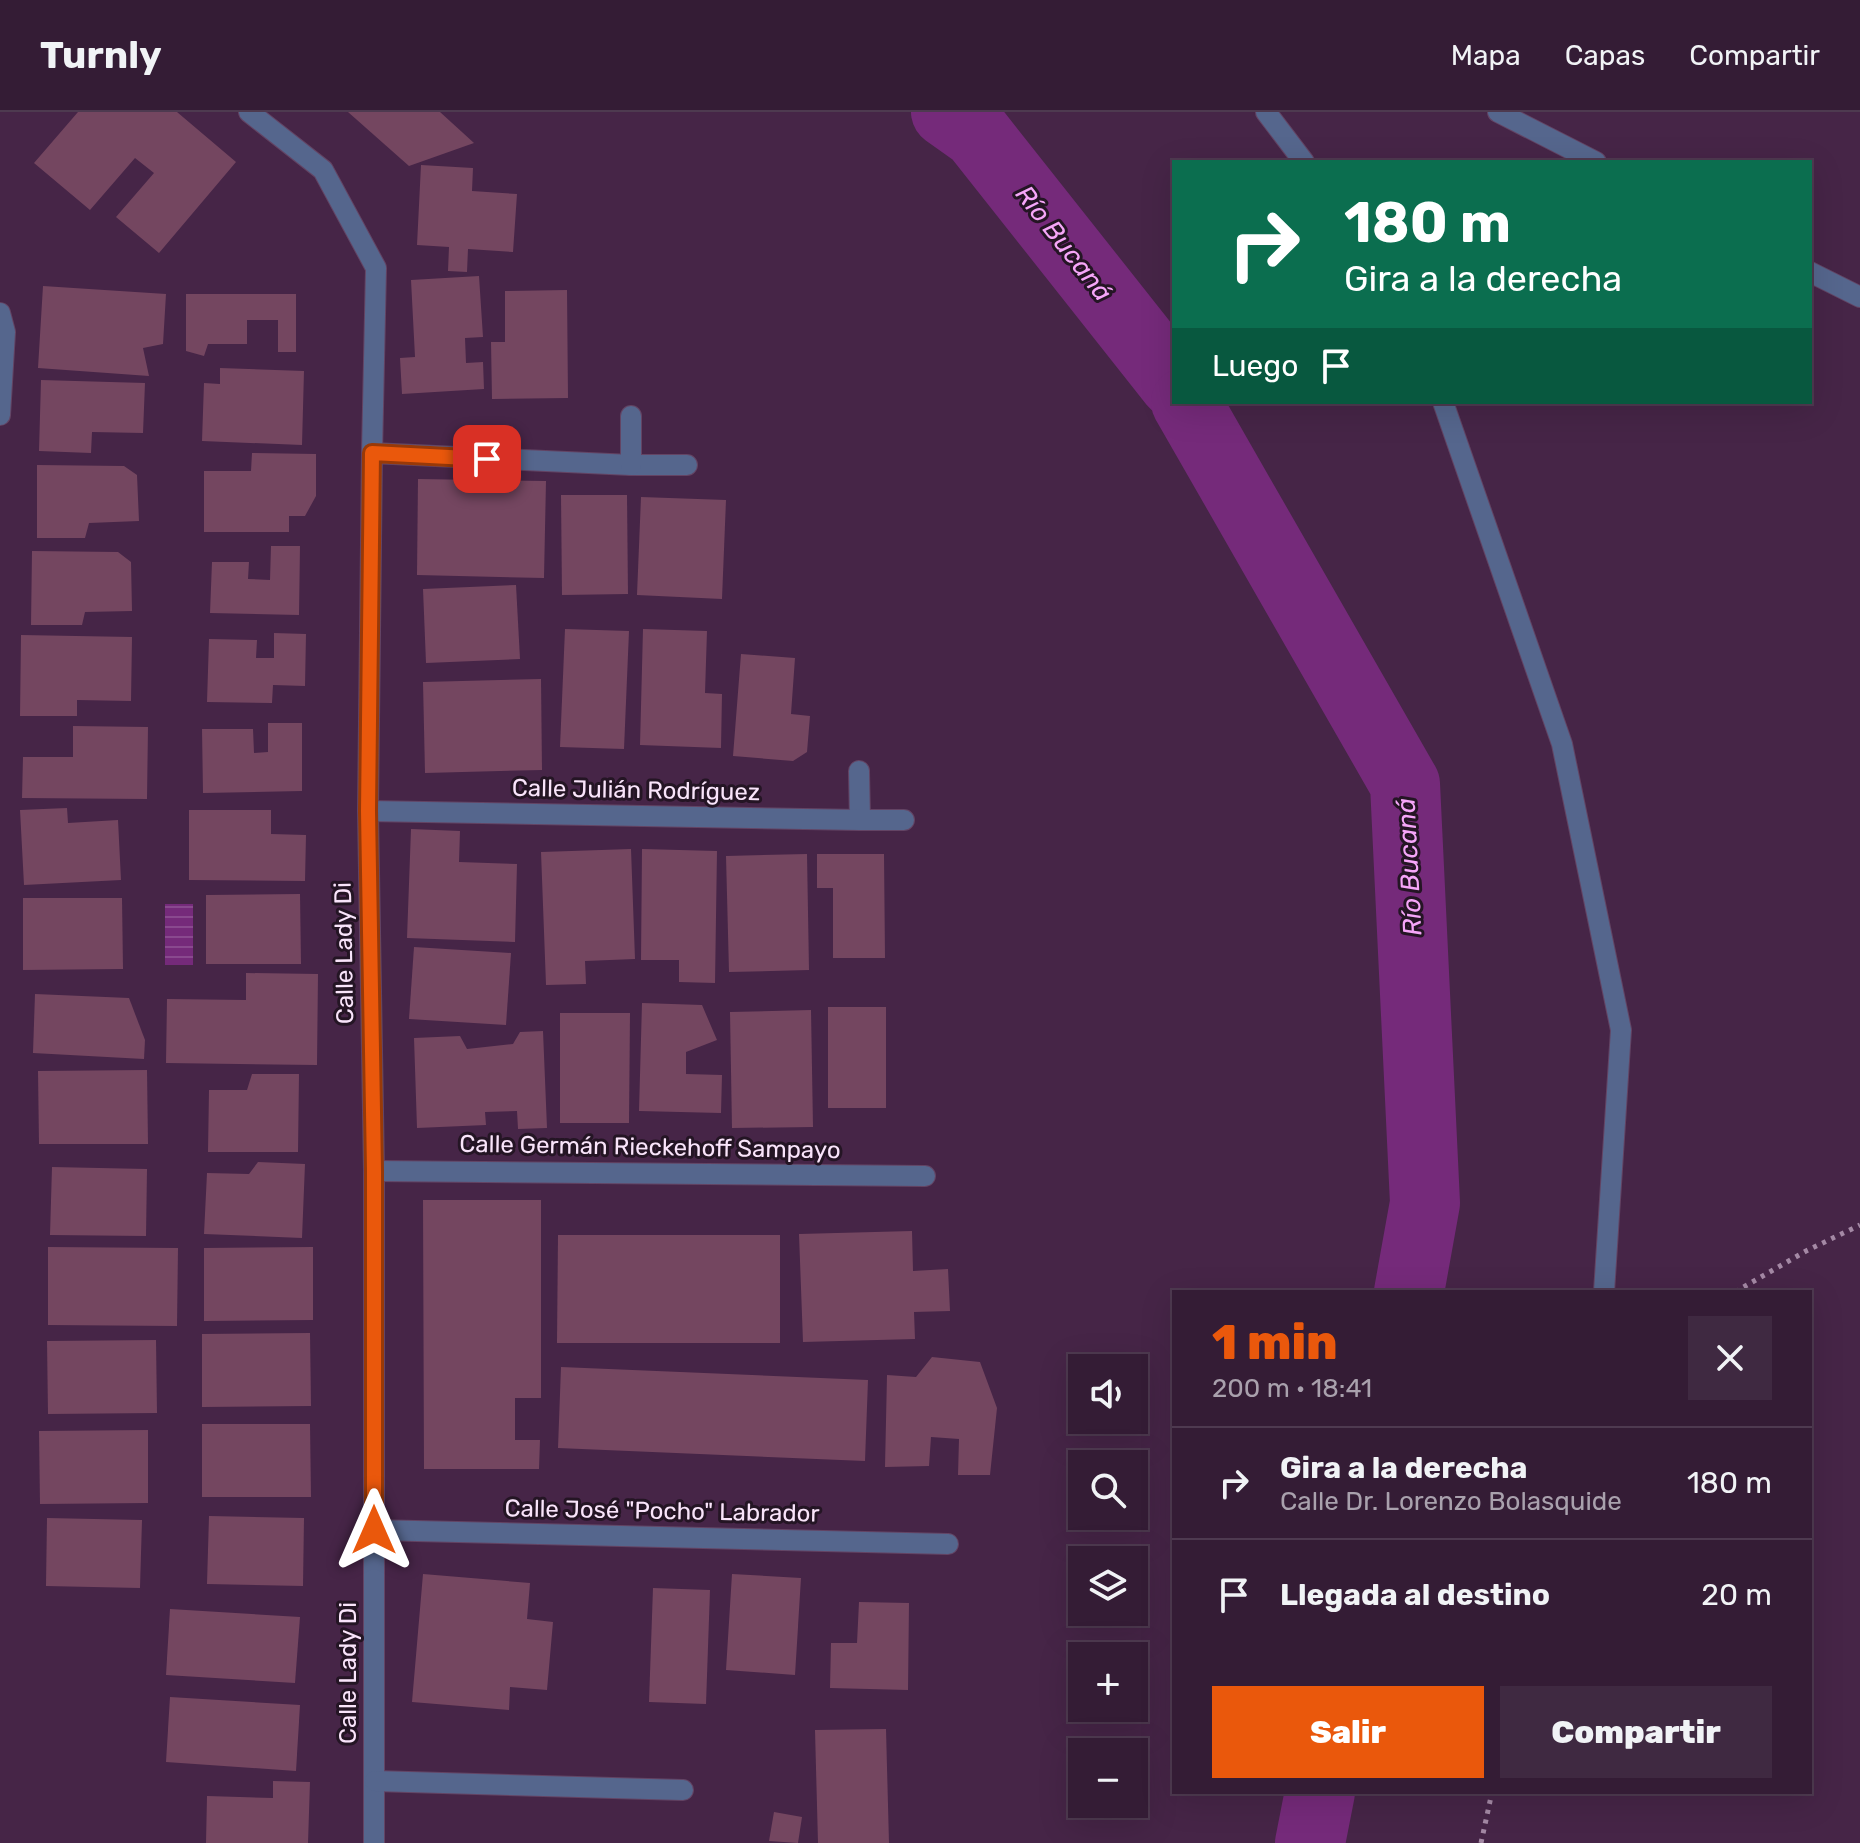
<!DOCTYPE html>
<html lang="es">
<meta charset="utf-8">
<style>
body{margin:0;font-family:Rubik,sans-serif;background:#3f2941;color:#f1f3f6;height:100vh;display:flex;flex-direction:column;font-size:30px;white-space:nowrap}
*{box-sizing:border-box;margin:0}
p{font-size:26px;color:#a9a1ad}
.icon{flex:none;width:44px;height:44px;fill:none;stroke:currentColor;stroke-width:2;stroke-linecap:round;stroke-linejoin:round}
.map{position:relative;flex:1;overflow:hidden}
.drawer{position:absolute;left:1172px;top:1178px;width:640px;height:504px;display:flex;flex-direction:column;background:#341c35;border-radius:0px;box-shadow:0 8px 32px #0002,0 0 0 2px #4e3a50}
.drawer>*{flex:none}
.banner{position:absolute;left:1172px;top:48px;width:640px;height:244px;border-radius:0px;box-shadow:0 8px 32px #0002,0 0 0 2px #4e3a50;background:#0b6e4f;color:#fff;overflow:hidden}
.fabs{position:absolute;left:1068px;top:1242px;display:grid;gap:16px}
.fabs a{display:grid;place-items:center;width:80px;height:80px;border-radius:0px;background:#341c35;box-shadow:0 8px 32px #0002,0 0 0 2px #4e3a50;font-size:40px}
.pin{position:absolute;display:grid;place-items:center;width:68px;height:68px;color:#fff;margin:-34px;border-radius:16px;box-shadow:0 4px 12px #0006}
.me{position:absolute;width:88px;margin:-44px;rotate:0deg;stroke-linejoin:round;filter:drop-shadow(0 0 6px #0008)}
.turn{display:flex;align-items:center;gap:28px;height:168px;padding:0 40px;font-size:36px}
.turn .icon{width:104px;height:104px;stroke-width:2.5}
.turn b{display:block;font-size:56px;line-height:68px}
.then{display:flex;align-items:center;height:76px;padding:0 40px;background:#0003;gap:16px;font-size:30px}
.round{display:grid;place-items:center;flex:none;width:84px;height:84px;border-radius:0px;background:#3f2941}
.overview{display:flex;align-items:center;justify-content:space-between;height:136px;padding:0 40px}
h1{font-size:48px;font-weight:800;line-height:60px;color:#ea580c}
.action{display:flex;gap:16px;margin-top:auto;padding:16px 40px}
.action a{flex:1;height:92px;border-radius:0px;background:#ea580c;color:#fff;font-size:32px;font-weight:800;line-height:92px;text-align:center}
.action a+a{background:#3f2941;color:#f1f3f6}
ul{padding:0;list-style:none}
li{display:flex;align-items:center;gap:24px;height:112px;padding:0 40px;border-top:2px solid #4e3a50}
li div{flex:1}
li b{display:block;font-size:30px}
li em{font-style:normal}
header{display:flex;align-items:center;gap:48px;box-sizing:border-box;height:112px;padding:0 40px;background:#341c35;border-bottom:2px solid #4e3a50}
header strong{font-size:38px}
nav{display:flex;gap:44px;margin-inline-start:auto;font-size:28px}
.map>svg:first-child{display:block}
</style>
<header>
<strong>Turnly</strong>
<nav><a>Mapa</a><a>Capas</a><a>Compartir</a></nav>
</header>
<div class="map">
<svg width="1860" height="1731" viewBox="0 0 1860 1731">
<defs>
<pattern id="water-rules" width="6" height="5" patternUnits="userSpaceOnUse" patternTransform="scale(2)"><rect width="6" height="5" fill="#752a7a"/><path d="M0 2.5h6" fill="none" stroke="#89498e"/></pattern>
</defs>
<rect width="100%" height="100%" fill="#462547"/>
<!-- water -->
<rect fill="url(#water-rules)" x="165" y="792" width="28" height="61"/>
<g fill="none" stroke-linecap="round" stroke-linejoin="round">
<!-- river -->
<g stroke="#752a7a" stroke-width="70">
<path d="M946,0L977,22L1174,271"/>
<path d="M1186,290L1405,672L1425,1091L1409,1180"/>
<path d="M1310,1731L1320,1680"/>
</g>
</g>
<!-- building -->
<g fill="#744660">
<path d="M78,0H177L236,50L159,141L116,105L154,61L135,46L90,98L34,51Z"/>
<path d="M348,0H440L474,31L409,54Z"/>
<path d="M421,53L473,56L472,79L517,82L513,140L468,137L467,160L448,159L449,135L417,133Z"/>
<path d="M479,164L483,225L465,226L466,251L483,250L484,277L402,282L400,246L415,245L411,168Z"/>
<path d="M43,174L166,182L163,232L143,236L149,264L38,256Z"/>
<path d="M567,178L568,286L492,287L491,230H505V179Z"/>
<path d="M186,182H296V240H278V208H247V232H208L204,244L186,239Z"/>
<path d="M220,256L304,259L302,333L202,329L204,271L220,272Z"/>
<path d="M41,268L145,271L143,321L92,320L91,341L39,339Z"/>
<path d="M252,341L316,342V384L305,404H289V420H204V359H251Z"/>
<path d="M37,353L124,354L137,363L139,409L89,411L85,426H37Z"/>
<path d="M418,367L546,369L544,466L417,463Z"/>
<path d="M561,383H627L628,482L562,483Z"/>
<path d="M641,385L726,388L722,487L637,483Z"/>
<path d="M271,434H300L299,503L210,501L212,450H249L248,467L270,468Z"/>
<path d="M32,439L118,440L131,450L132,499L85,500L82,513H31Z"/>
<path d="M516,473L520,547L426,551L423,477Z"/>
<path d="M565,517L629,519L624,637L560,635Z"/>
<path d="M643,517L707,519L705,581L722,582L721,636L640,633Z"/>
<path d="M274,521L306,522L305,574L273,573L272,591L207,590L209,527L257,528L256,546H274Z"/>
<path d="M21,523L132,525L131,589L77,588V604H20Z"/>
<path d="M741,542L795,546L791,602L810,604L807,640L793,649L733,644Z"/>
<path d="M541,567L542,658L425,661L423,570Z"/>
<path d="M268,611H302V679L203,681L202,617H253L254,641L268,640Z"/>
<path d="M73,614L148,615L147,687L22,686L23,645H73Z"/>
<path d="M67,696L68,711L118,708L121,768L24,773L20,698Z"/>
<path d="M189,698H271V722L306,723L305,769L189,768Z"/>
<path d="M411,717L460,719L459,750L517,752L515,830L407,826Z"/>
<path d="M631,737L635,847L585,849L586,872L546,873L541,740Z"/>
<path d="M642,737L717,739L715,871L679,870V848H641Z"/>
<path d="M807,742L809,858L729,860L726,744Z"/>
<path d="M817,742H884L885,846H833V776H817Z"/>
<path d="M300,782L301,852H206V783Z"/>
<path d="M23,786H122L123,857L23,858Z"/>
<path d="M414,835L511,841L506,913L409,907Z"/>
<path d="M246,861L318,862L317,953L166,951L167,887L246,888Z"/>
<path d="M35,882L129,886L145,928L144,947L33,941Z"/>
<path d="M642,891L702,893L717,928L686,940V962L722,963L721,1001L639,999Z"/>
<rect x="828" y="895" width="58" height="101"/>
<path d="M811,898L813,1015L732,1016L730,900Z"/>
<path d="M560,901H630L629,1011H560Z"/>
<path d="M543,919L547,1016L518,1017L517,999L485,1000L486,1013L417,1016L414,926L460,924L467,937L513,932L520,920Z"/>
<path d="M147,958L148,1032H39L38,959Z"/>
<path d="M252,962H299L298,1040H208L209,978H247Z"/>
<path d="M258,1050L305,1052L302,1126L204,1122L207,1061L249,1062Z"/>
<path d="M52,1055L147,1057L146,1124L50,1123Z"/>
<path d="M423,1088H541V1286H515V1328H540L539,1357H424Z"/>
<path d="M912,1119L913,1159L948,1157L950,1199L914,1200L915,1227L803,1230L799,1122Z"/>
<path d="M558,1123H780V1231H557Z"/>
<path d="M48,1135L178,1136L177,1214L48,1213Z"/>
<path d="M313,1135V1208L204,1209V1136Z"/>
<path d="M310,1221L311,1294L202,1295V1222Z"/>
<path d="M156,1228L157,1301L48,1302L47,1229Z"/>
<path d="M932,1245L980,1250L997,1296L990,1363H958L959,1327L931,1325L929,1354L885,1355L887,1263L916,1265Z"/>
<path d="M561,1255L868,1268L865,1349L558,1336Z"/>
<path d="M202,1312H310L311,1385H202Z"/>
<path d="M148,1318V1391L40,1392L39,1319Z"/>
<path d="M209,1404L304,1406L303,1474L207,1472Z"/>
<path d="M47,1406L142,1408L140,1476L46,1474Z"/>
<path d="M423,1462L530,1471L527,1507L553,1510L547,1578L510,1575L509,1598L412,1590Z"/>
<path d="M732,1462L801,1466L795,1563L726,1558Z"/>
<path d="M653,1476L710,1478L706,1592L649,1590Z"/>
<path d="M859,1490L909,1491L908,1578L830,1576L831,1531H857Z"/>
<path d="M170,1497L300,1505L295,1571L166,1563Z"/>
<path d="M170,1585L300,1593L296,1659L166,1650Z"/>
<path d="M886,1617L889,1731H818L815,1618Z"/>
<path d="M273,1669L310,1670L308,1731H206L207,1684L273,1686Z"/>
<path d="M774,1700L802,1705L798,1731L769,1729Z"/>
</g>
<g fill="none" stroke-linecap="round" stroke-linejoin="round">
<defs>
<g id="minor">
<path d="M249,0L323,58L376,156L372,341L368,699L374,1059V1731"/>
<path d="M1266,0L1304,50"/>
<path d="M1498,0L1596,50"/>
<path d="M1810,160L1860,185"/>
<path d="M0,201L5,220L0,303"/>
<path d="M1443,290L1562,632L1621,918L1604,1180"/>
<path d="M372,341L631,353H687"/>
<path d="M631,353V304"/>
<path d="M859,659L860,708"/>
<path d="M368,699L860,708H904"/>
<path d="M374,1059L925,1064"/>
<path d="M374,1418L948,1432"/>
<path d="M375,1669L683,1678"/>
</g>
</defs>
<!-- minor casing -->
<use href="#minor" stroke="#634464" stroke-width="22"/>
<!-- path -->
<g stroke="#a489a5" stroke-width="5" stroke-dasharray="4 6" stroke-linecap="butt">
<path d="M1735,1180L1806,1139L1860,1113"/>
<path d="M1481,1731L1492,1680"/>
</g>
<!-- minor -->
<use href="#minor" stroke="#55668d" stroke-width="20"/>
</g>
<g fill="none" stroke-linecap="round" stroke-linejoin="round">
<defs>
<path id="route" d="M374,1418V1059L368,699L372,341L487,347"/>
</defs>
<!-- route casing -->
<use href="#route" stroke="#983908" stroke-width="20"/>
<!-- route -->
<use href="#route" stroke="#ea580c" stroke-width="14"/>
</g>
<g text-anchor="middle" stroke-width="6" stroke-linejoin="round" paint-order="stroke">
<!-- street labels -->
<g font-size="24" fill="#f9e4fa" stroke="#241524">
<text transform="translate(636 678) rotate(1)" y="8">Calle Julián Rodríguez</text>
<text transform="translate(344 841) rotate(-91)" y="8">Calle Lady Di</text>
<text transform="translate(650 1035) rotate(1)" y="8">Calle Germán Rieckehoff Sampayo</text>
<text transform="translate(662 1399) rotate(1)" y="8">Calle José "Pocho" Labrador</text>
<text transform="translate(348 1561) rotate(-90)" y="8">Calle Lady Di</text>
</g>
<!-- water labels -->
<g font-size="26" font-style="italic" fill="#f6a6f9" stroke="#241524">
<text transform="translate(1064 131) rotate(52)" y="9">Río Bucaná</text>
<text transform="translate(1409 755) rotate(-93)" y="9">Río Bucaná</text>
</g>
</g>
</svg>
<div class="fabs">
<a><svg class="icon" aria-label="sound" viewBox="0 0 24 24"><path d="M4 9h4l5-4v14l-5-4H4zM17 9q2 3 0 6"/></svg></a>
<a><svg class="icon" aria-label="search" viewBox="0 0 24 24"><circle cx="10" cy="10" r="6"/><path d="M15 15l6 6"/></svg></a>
<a><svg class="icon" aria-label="layers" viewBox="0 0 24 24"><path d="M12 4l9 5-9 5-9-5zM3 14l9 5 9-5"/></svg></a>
<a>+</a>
<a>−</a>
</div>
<div class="pin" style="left:487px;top:347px;background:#d93025"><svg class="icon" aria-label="arrive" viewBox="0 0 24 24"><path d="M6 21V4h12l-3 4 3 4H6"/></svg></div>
<svg class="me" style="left:374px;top:1418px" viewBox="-20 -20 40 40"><path d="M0-17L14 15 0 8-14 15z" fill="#ea580c" stroke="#fff" stroke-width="4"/></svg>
<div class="banner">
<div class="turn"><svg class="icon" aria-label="right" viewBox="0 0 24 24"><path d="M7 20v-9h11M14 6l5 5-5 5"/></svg><div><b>180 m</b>Gira a la derecha</div></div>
<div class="then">Luego<svg class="icon" aria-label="arrive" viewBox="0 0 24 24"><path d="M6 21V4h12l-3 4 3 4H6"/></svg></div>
</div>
<section class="drawer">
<div class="overview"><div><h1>1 min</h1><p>200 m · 18:41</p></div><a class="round"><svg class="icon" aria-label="close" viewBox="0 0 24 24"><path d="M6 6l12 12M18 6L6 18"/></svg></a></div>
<ul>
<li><svg class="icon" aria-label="right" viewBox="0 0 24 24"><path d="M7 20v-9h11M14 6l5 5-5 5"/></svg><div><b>Gira a la derecha</b><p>Calle Dr. Lorenzo Bolasquide</p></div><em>180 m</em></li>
<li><svg class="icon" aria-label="arrive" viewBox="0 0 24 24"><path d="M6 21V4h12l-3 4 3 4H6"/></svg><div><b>Llegada al destino</b></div><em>20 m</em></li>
</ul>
<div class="action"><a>Salir</a><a>Compartir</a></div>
</section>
</div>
